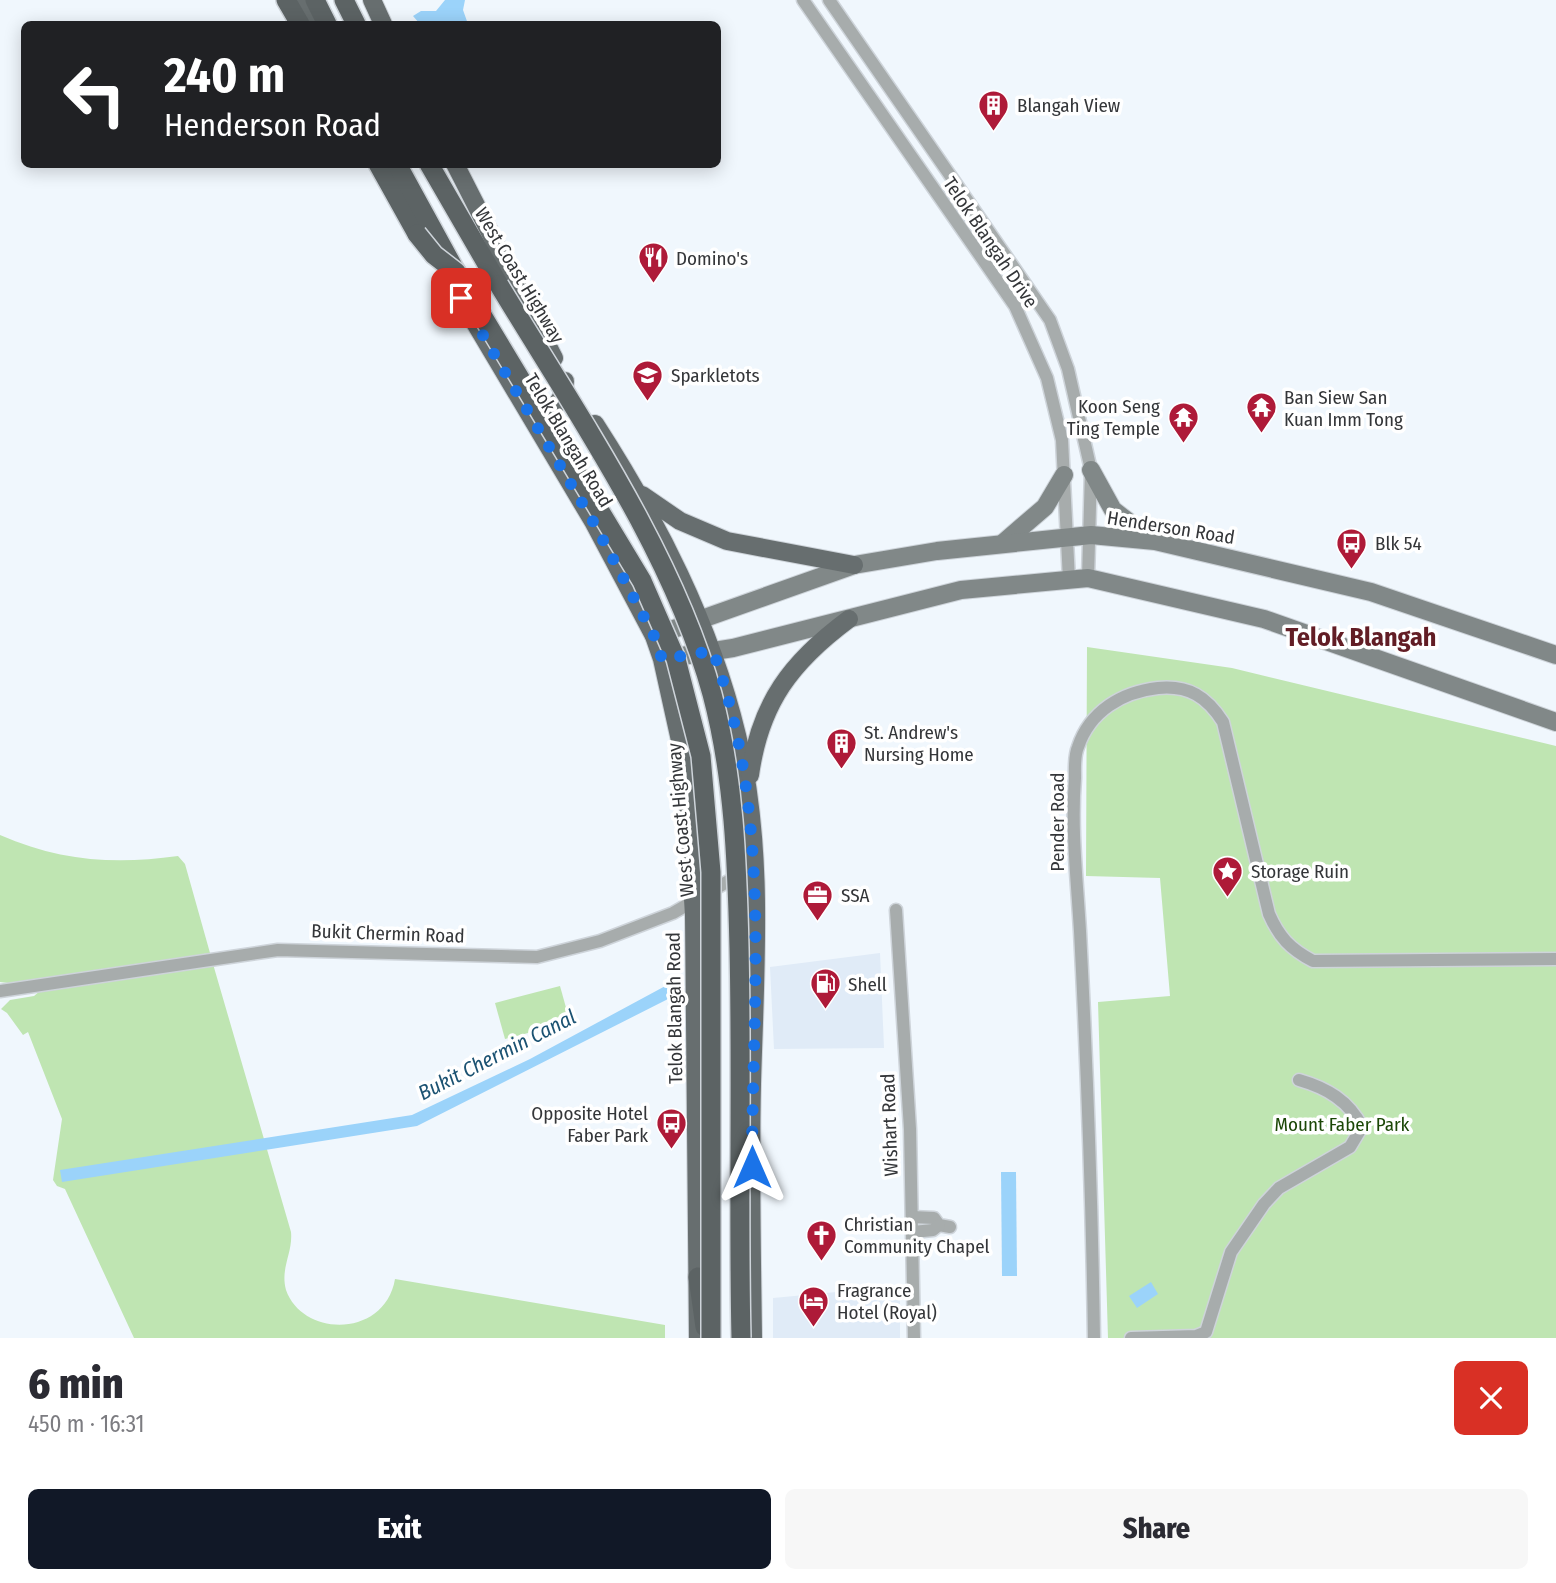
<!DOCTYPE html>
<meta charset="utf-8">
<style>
body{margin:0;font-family:"Fira Sans Condensed",sans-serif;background:#f7f7f7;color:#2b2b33;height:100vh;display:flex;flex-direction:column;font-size:26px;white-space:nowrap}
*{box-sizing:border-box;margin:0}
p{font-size:23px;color:#7c7c81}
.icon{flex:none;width:38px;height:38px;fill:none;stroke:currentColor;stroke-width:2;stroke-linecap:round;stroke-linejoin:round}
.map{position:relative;height:1338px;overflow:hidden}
.panel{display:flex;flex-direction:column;background:#fff;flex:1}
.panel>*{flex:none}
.top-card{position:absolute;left:21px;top:21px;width:700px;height:147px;border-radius:10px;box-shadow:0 4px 18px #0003;background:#202124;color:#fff;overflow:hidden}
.pin{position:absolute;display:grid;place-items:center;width:60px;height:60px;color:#fff;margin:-30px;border-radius:14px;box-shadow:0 4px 10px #0006}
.me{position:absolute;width:77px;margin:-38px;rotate:0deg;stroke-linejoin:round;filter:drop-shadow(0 0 5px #0008)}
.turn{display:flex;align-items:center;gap:24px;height:147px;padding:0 28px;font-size:32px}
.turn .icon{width:91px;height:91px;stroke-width:2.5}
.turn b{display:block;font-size:49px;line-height:60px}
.round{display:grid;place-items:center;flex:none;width:74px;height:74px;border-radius:10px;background:#f7f7f7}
.headline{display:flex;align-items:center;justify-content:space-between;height:119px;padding:0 28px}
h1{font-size:42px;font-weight:800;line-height:52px}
.primary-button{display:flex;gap:14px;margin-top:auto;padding:14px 28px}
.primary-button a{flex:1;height:80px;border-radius:10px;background:#111827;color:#fff;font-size:28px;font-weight:800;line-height:80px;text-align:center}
.primary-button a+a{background:#f7f7f7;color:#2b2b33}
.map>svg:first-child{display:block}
</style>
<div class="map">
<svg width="1556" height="1338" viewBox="0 0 1556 1338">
<rect width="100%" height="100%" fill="#f0f7fd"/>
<!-- built -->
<g fill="#e0ebf7">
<path d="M880,953L884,1048L774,1049L770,967Z"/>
<path d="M900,1286V1338H773V1298Z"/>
</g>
<!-- green -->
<g fill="#bfe5b2">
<path d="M1087,647L1232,668L1556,746V1338H1108L1098,1002L1170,996L1160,878L1086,876Z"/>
<path d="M0,835C60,861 114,865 178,856L185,864L210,953L16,984L0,982Z"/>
<path d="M213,964L291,1232C293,1253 280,1268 286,1290C303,1338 385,1338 395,1279L665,1325V1338H134L65,1189L57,1186L53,1180L62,1119L28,1032L23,1035L7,1013L1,1009L10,1000L34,996L40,991Z"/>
<path d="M560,986L570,1022L505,1039L495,1003Z"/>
</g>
<!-- water -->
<g fill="#9bd3fa">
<path d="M445,0H465L463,10L468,24H420L413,16L421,11H436Z"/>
<path d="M669,984L670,998L417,1126L62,1182L60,1170L412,1115L530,1059Z"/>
<path d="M1001,1172H1016L1017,1276H1002Z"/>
<path d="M1151,1282L1158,1294L1137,1308L1129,1296Z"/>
</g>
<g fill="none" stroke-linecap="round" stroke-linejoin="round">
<defs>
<g id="minor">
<path d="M803,0L1015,306L1047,378L1062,440L1069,580"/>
<path d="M829,0L1050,320L1068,369L1091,470L1088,578"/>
<path d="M896,910L910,1129L914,1338"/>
<path d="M0,991L278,950L537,957L600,941L673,913L739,875"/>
<path d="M912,1217L934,1218L939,1225L950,1227"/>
<path d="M913,1232L933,1230L939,1225"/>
<path d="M1094,1338C1092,1202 1087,1067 1080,931C1077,880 1071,829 1075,778C1075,768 1074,756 1078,747C1090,711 1122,692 1158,688C1189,685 1207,697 1223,722L1269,914C1279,937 1290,949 1313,961L1556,959"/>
<path d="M1131,1338L1196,1336L1206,1332L1231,1252L1264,1204L1279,1188L1350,1147L1362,1127C1349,1101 1327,1088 1299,1080"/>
</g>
<g id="secondary">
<path d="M1091,470L1113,510L1152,540"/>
<path d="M1002,544L1045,507L1064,475"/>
<path d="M654,636L854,565L937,551L1091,535L1155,541L1371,592L1556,655"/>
<path d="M663,659L733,648L961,590L1088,578L1264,619L1556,722"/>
</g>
<g id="primary">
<path d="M302,0L314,24"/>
<path d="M372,0L383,24"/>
<path d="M455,164L554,358"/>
<path d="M450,281L594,523L654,636L662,659L685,763L694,916L698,1338"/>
<path d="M530,413C552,413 564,403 565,381"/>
<path d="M595,424C657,520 710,623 737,735C765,847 755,970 752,1084C750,1168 752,1253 753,1338"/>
<path d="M642,495L680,521L727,541L854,565"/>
<path d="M750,775C760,703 791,662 849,619"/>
</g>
<g id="trunk">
<path d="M286,0L300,24"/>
<path d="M315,0L327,24"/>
<path d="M344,0L356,24"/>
<path d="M378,164L417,234"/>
<path d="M397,164L456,272"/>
<path d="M429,164L499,285"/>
<path d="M698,1277L705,1327"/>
</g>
</defs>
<!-- minor casing -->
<use href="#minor" stroke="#ced4da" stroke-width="15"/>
<!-- secondary casing -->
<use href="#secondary" stroke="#ced4da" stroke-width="20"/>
<!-- primary casing -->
<use href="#primary" stroke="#ced4da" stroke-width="20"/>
<!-- trunk casing -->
<use href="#trunk" stroke="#ced4da" stroke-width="22"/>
<!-- minor -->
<use href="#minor" stroke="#a7acac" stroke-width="12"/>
<!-- secondary -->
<use href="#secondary" stroke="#818888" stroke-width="18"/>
<!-- primary -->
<use href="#primary" stroke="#676e6f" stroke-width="18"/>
<!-- trunk -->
<use href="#trunk" stroke="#5c6364" stroke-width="19"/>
<defs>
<g id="trunk-bridge">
<path d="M417,234L434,255L456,272L642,581L676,659L701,756L711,872V1338"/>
<path d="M499,285C575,411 673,552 712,694C734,777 737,863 739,948C742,1078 738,1208 741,1338"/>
</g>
</defs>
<!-- trunk-bridge casing -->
<use href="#trunk-bridge" stroke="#ced4da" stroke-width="22" stroke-linecap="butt"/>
<!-- trunk-bridge -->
<use href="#trunk-bridge" stroke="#5c6364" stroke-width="19"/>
</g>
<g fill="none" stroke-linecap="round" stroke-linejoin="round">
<!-- route -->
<path stroke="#1a73e8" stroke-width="12" stroke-dasharray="0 21.6" d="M461,298L594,523L654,636L662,659L713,651C773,815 752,996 752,1167"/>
</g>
<!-- icons -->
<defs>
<symbol id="building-pin" viewBox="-11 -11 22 30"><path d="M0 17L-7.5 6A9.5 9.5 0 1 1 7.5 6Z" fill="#ae1a38" stroke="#fff"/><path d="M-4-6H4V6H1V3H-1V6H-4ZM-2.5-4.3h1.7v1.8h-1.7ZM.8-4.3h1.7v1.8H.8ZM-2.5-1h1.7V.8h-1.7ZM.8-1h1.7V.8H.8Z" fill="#fff"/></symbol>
<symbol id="restaurant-pin" viewBox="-11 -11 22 30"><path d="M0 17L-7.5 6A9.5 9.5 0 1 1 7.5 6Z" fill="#ae1a38" stroke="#fff"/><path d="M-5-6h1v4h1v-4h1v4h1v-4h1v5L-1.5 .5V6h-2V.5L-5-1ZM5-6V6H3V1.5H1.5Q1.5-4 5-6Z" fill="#fff"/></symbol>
<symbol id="school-pin" viewBox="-11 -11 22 30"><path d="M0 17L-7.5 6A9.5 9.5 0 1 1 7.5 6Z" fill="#ae1a38" stroke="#fff"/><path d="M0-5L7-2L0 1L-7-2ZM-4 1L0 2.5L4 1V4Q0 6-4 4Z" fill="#fff"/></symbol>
<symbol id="temple-pin" viewBox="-11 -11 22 30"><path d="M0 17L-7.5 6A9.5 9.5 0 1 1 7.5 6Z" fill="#ae1a38" stroke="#fff"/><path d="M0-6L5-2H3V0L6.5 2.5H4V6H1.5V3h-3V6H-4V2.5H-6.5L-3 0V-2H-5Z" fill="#fff"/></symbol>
<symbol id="bus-pin" viewBox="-11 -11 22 30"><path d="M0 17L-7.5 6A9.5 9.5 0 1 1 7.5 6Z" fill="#ae1a38" stroke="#fff"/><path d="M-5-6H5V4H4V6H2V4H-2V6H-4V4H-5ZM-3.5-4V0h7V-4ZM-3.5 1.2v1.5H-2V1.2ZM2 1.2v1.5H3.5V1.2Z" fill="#fff"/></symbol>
<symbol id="sight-pin" viewBox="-11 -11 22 30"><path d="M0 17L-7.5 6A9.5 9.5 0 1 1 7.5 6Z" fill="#ae1a38" stroke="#fff"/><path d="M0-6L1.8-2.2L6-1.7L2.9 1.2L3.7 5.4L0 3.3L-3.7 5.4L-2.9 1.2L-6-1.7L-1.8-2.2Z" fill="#fff"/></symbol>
<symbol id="office-pin" viewBox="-11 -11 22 30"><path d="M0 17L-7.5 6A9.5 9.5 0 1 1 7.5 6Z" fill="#ae1a38" stroke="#fff"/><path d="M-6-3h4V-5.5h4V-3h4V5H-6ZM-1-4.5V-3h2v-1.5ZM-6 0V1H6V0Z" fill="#fff"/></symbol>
<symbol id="fuel-pin" viewBox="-11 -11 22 30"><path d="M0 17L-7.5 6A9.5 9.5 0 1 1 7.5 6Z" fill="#ae1a38" stroke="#fff"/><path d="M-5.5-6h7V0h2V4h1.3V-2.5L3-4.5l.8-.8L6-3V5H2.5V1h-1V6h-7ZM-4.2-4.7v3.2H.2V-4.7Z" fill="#fff"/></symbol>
<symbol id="church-pin" viewBox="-11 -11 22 30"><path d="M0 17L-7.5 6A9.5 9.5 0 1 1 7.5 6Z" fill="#ae1a38" stroke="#fff"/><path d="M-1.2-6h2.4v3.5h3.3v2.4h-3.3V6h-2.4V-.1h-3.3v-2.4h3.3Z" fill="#fff"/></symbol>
<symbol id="hotel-pin" viewBox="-11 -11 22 30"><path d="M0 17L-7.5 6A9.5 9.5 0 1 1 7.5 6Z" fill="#ae1a38" stroke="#fff"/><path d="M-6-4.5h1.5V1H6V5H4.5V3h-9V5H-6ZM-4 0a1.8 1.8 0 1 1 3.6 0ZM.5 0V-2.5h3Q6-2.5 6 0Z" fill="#fff"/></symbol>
</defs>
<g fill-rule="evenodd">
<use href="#building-pin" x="976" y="88" width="35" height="47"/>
<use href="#restaurant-pin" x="636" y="240" width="35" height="47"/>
<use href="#school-pin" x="630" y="358" width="35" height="47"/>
<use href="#temple-pin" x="1244" y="390" width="35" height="47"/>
<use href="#temple-pin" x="1166" y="400" width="35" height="47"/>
<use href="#bus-pin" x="1334" y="526" width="35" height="47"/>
<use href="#building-pin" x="824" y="726" width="35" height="47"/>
<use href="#sight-pin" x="1210" y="854" width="35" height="47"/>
<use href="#office-pin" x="800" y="878" width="35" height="47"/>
<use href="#fuel-pin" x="808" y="966" width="35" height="47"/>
<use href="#bus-pin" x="654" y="1106" width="35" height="47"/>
<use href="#church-pin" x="804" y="1218" width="35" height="47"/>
<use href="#hotel-pin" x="796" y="1284" width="35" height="47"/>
</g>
<g text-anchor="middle" stroke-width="7" stroke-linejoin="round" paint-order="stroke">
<!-- poi labels -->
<g font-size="19" fill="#343639" stroke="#fff" text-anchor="start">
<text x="1017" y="112">Blangah View</text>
<text x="676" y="265">Domino's</text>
<text x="671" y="382">Sparkletots</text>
<text x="1284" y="404">Ban Siew San<tspan x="1284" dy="22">Kuan Imm Tong</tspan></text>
<text x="1160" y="413" text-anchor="end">Koon Seng<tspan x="1160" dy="22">Ting Temple</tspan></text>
<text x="1375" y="550">Blk 54</text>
<text x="864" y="739">St. Andrew's<tspan x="864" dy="22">Nursing Home</tspan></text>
<text x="1251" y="878">Storage Ruin</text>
<text x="841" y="902">SSA</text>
<text x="848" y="991">Shell</text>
<text x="648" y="1120" text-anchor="end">Opposite Hotel<tspan x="648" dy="22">Faber Park</tspan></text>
<text x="844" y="1231">Christian<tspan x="844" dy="22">Community Chapel</tspan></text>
<text x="837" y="1297">Fragrance<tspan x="837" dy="22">Hotel (Royal)</tspan></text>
</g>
<!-- street labels -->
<g font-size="19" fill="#343639" stroke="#fff">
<text transform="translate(991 242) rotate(56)" y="7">Telok Blangah Drive</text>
<text transform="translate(520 275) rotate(59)" y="7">West Coast Highway</text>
<text transform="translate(569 440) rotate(59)" y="7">Telok Blangah Road</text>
<text transform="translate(1171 527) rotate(9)" y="7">Henderson Road</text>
<text transform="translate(680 820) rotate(-95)" y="7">West Coast Highway</text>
<text transform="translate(1057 822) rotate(-90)" y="7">Pender Road</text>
<text transform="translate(388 933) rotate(2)" y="7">Bukit Chermin Road</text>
<text transform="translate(674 1008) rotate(-91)" y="7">Telok Blangah Road</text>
<text transform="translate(889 1125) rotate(-92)" y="7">Wishart Road</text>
</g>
<!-- park labels -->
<g font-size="19" fill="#1b4706" stroke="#fff">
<text x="1342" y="1131">Mount Faber Park</text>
</g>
<!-- water labels -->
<g font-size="21" font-style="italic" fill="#1b5272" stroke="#fff">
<text transform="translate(497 1055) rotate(-27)" y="7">Bukit Chermin Canal</text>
</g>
<!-- district labels -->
<g font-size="26" font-weight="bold" fill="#621d25" stroke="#fff">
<text x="1361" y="646">Telok Blangah</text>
</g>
</g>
</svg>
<div class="pin" style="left:461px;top:298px;background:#d93025"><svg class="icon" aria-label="arrive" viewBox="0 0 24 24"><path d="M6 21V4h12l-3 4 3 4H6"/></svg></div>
<svg class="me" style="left:752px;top:1167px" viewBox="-20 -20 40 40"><path d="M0-17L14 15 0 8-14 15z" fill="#1a73e8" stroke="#fff" stroke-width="4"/></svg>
<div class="top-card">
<div class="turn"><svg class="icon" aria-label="left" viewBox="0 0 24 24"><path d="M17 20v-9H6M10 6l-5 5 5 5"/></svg><div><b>240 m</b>Henderson Road</div></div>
</div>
</div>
<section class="panel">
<div class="headline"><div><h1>6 min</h1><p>450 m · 16:31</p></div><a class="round" style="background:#d93025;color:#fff"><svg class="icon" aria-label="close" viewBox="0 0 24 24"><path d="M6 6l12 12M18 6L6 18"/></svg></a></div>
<div class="primary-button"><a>Exit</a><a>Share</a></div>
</section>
